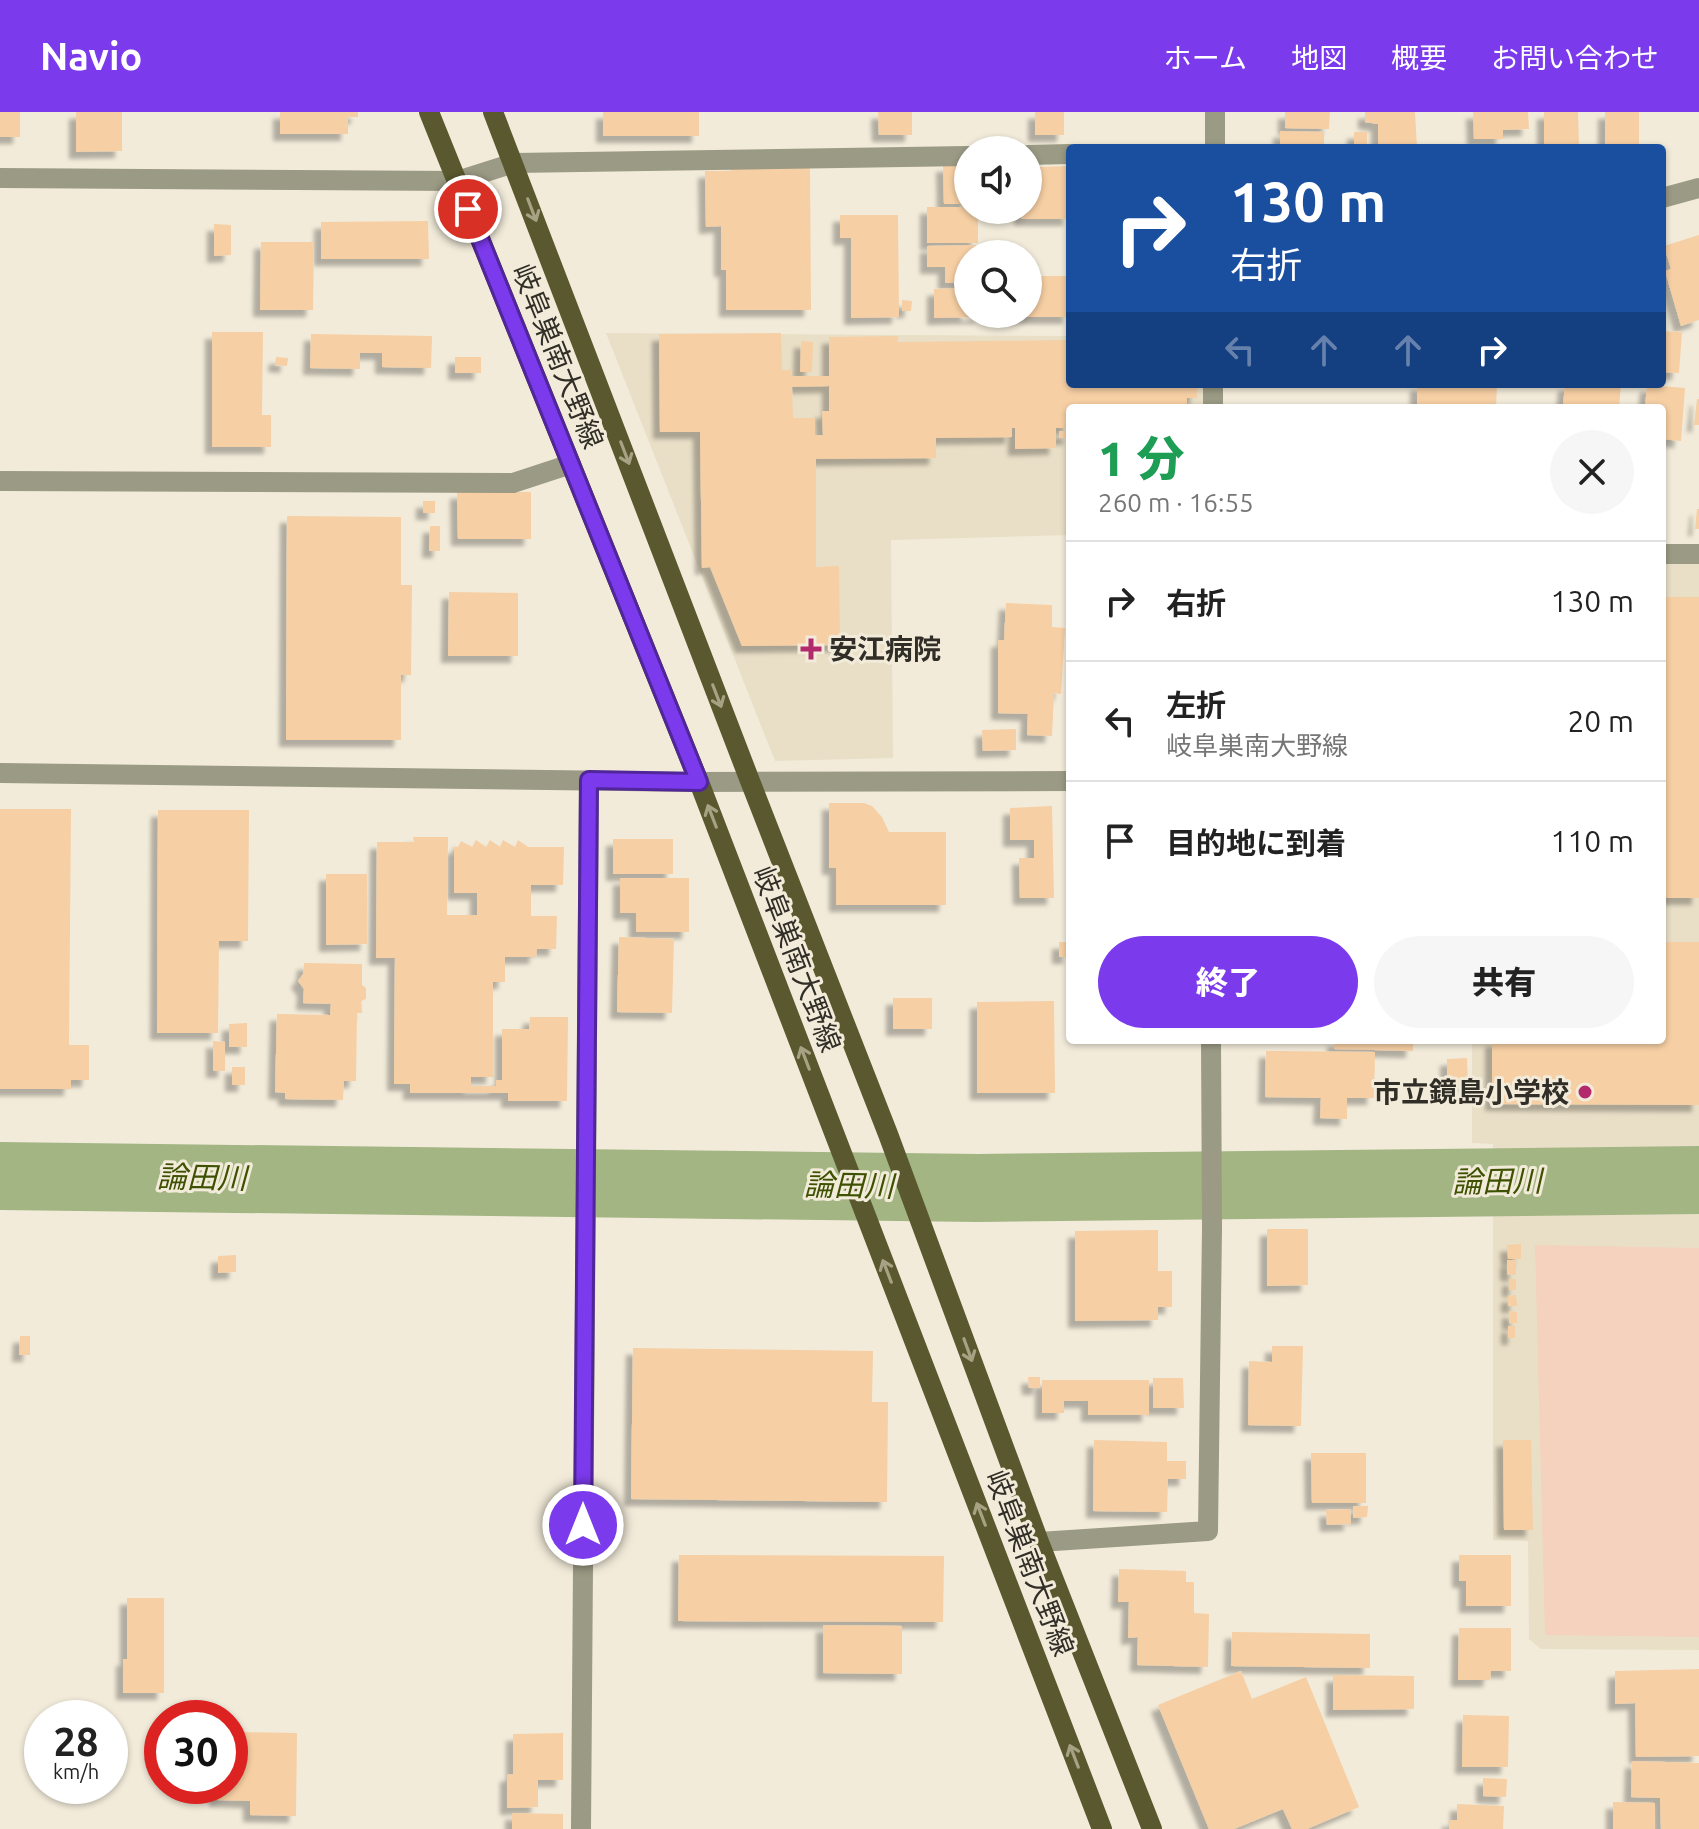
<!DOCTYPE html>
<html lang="ja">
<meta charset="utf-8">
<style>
body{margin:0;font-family:Ubuntu,"Noto Sans JP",sans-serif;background:#f6f6f6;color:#222;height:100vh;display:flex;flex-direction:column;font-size:30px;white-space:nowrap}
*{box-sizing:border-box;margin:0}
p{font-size:26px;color:#767676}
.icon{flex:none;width:44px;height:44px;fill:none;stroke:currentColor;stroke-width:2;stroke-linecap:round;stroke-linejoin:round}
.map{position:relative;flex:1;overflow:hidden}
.drawer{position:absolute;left:1066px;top:292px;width:600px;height:640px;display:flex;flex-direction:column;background:#fff;border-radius:8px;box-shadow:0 2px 6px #0004}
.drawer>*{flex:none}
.banner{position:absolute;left:1066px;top:32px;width:600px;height:244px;border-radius:8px;box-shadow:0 2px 6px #0004;background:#1a4fa0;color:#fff;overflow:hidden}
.tools{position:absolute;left:954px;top:24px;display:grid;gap:16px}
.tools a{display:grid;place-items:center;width:88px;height:88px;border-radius:50%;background:#fff;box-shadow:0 2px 6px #0004;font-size:40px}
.speed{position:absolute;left:24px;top:1588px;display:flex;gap:16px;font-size:40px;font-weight:700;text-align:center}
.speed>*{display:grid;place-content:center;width:104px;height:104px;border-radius:50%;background:#fff;box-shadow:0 2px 6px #0004;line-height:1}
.speed small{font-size:20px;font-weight:400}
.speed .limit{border:12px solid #d22;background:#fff;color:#111}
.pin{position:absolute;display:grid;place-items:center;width:68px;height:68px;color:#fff;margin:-34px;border:4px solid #fff;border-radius:50%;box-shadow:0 2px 8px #0007}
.me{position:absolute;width:88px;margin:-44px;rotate:0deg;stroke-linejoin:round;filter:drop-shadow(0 0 6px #0008)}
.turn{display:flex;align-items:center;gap:28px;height:168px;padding:0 32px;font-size:36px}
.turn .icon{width:104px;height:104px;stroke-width:2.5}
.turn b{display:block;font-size:56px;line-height:68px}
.lanes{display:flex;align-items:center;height:76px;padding:0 32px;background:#0003;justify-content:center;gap:40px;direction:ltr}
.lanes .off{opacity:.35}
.round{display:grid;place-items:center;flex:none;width:84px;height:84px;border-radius:42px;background:#f6f6f6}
.overview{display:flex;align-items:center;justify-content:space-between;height:136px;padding:0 32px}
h1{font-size:48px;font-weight:800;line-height:60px;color:#1e9e55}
.action{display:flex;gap:16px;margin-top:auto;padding:16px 32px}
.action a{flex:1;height:92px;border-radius:48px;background:#7c3aed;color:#fff;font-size:32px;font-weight:800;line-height:92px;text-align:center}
.action a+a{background:#f6f6f6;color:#222}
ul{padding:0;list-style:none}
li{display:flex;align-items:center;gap:24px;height:120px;padding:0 32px;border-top:2px solid #e0e0e0}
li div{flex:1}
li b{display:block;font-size:30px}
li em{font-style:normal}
header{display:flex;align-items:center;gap:48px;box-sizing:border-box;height:112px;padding:0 40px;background:#7c3aed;color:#fff}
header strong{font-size:38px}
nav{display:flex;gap:44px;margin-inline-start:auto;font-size:28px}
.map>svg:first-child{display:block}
</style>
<header>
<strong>Navio</strong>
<nav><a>ホーム</a><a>地図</a><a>概要</a><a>お問い合わせ</a></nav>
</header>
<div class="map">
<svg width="1699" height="1717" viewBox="0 0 1699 1717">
<defs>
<filter id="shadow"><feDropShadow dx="-7" dy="7" stdDeviation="2" flood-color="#0004"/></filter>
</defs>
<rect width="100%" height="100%" fill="#f2ebda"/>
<!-- built -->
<g fill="#e9dfc7">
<path d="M606,221L1070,224V272H1206V296H1070V423L891,428L893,646L775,649Z"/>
<path d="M1662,451L1699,452V1538L1541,1537L1529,1527L1528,1429L1493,1428V1032L1472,1031V928H1662Z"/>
</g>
<!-- green -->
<path fill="#f5d2bd" d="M1535,1133L1699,1136V1525L1545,1523Z"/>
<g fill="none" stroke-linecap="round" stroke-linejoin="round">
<!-- river -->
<path stroke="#a2b583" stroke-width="68" d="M0,1064L978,1076L1699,1068"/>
</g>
<!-- building -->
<g fill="#f6cfa4" fill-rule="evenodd" filter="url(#shadow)">
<rect x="0" y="0" width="20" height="25"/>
<path d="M76,0H122V39L76,40Z"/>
<path d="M280,0H358V5H348V22H280Z"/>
<rect x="603" y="0" width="96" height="24"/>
<path d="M878,0H912V23H879Z"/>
<rect x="1035" y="0" width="29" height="23"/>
<path d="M1285,0H1330L1329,17L1285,16Z"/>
<path d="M1365,0H1415L1417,36H1378V12L1365,10Z"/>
<path d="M1473,0H1528L1529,17L1503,18V27H1474Z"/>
<path d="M1544,0H1578L1579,36H1544Z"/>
<rect x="1605" y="0" width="34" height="36"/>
<path d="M1280,19L1324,20V36H1280Z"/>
<rect x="1354" y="20" width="13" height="16"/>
<path d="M943,53H968V92H944Z"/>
<path d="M731,54H810L811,198H726V158H721V114L706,115L705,59H731Z"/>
<path d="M1070,54V107H1021V98H1028V85H1037V55Z"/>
<path d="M927,95H968V98H978V131H927Z"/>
<path d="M840,103H898L899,205L851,206V126H840Z"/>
<path d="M428,109L429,147H321V110Z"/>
<path d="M214,112L231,113V143L214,144Z"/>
<path d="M1699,123V208L1681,214L1665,159L1671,157L1664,134Z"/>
<path d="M261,130H314L313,198H260Z"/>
<path d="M978,133V142H968V171H945V155H927V134Z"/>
<path d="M1028,164H1070V205H1009V202H1028Z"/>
<path d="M968,176V202H981V205L934,206V177Z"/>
<path d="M902,188L912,189L911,199H902Z"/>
<path d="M1662,219L1682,220L1679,261L1662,260Z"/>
<path d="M212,220H263L262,303H271V335H212Z"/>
<path d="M781,221L782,258H792V264H829V225L898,224V230L1070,228V272H1197V286H1187V296H1070V316H1056V336L1015,337V316H1012V325L936,326V346L816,347V455L839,454L840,533L742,534L710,455L702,456L700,320H660L659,222ZM829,274V299H822L823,323H815V306H793L792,275Z"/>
<path d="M311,222L432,224L431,256L382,255V241H360V257L310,256Z"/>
<path d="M801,229L813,230L812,260H800Z"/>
<path d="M276,245L288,246L287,254L275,253Z"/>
<rect x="455" y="245" width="26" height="16"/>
<path d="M1417,272H1497L1496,296H1417Z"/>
<path d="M1565,272H1621L1619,296H1566L1563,294Z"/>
<path d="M1647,273L1685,276L1681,329L1662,327V296H1645Z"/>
<path d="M1697,287H1699V313H1694Z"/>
<rect x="1059" y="319" width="11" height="7"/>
<path d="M457,380H531V427H458Z"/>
<rect x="423" y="389" width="12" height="12"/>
<path d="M1697,397H1699V417H1695Z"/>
<path d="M287,404L401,405V473H412L411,563H401V628H286Z"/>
<path d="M430,414H440V439H429Z"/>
<path d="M449,480L518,481V544H448Z"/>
<rect x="1662" y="485" width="37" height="301"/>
<path d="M1006,491L1052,493V515L1065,516L1061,582L1054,581L1052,624L1027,623L1028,602L998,601V528H1004Z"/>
<path d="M1016,617V638L983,639L982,618Z"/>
<path d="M829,691H864L872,694L882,705L889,720H946V793H836V756H829Z"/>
<path d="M1052,694L1054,786H1020L1019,746H1034V728H1010V696Z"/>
<path d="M0,697H71L69,933H89V968H71V977H0Z"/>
<path d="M158,698H249L248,829H219L218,921H157Z"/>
<path d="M413,725H448L447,803H477V781H454V735H458L461,729L472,735L476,728L486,735L490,728L500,735L503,728L515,735L518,728L528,735H564L563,773H531V804H557L556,837H537L536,845H505V870H493V965H471V974H496V968H502V917H529L530,905H568L567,989H508V981H410V972H394L395,846H376L377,730H414Z"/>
<rect x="613" y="727" width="60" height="35"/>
<path d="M326,762H367V832L326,833Z"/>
<path d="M620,766H689V820H636V801H620Z"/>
<path d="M619,825L674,827L672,901L617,900Z"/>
<rect x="1059" y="830" width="11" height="15"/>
<path d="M1662,830H1699V993L1492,992V928H1662Z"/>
<path d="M304,851L362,852V873L366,876V887L361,889L362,901H357L356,969H344L343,988L285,987V981L275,980L277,902L330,903L331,892L303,891L304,877L298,869L303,862Z"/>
<rect x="893" y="886" width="39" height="31"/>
<path d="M1054,889L1055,981H977V890Z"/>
<path d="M247,911V935H229V912Z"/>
<path d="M1334,928H1413V939L1334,937Z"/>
<path d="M213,929L225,930V959H213Z"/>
<path d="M1266,939L1375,940L1374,986H1347V1007L1320,1006L1321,986L1265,985Z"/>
<path d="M1467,946L1468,973H1447V947Z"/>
<rect x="232" y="955" width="13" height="18"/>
<path d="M1267,1117H1308V1173L1267,1174Z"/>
<path d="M1158,1118V1159H1172V1195H1158V1208L1075,1209V1119Z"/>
<path d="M1521,1132V1147H1508L1507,1133Z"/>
<path d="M236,1143V1160L218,1161V1144Z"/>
<path d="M1507,1148H1516V1163L1507,1162Z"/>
<rect x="1509" y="1167" width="7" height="11"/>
<path d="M1516,1183L1517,1194H1508V1184Z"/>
<path d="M1509,1199L1517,1200V1211H1509Z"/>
<rect x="1508" y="1214" width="7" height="12"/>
<path d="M20,1224H30V1243H19Z"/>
<path d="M1272,1234H1303L1301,1314L1248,1313L1249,1249L1272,1250Z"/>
<path d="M633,1236L873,1239L872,1290H888L887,1390L631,1387Z"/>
<path d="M1028,1265H1040V1276H1029Z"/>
<path d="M1153,1266H1183L1184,1296H1153Z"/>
<path d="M1042,1268H1149V1303H1088V1289H1064V1301H1042Z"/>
<path d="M1094,1328L1167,1330V1349H1186V1367H1168L1167,1400L1093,1399Z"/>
<path d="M1503,1328H1531L1533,1418H1504Z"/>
<path d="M1311,1341H1366V1391H1312Z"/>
<path d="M1353,1394H1368L1367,1405L1353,1406Z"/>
<path d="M1350,1397L1351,1412L1327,1413L1326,1398Z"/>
<path d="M679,1443L944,1444L943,1510L678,1509Z"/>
<path d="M1459,1443H1511V1494H1466V1469H1459Z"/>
<path d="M1119,1457L1186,1459V1470H1194V1501L1209,1502L1208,1555L1137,1553L1138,1525L1128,1526L1129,1490H1118Z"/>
<path d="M127,1486H164V1581H123V1547H127Z"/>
<path d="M823,1513L902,1514V1562L823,1561Z"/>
<path d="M1459,1516H1511V1559H1491L1490,1568H1458Z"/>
<path d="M1232,1520L1370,1522V1556L1231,1554Z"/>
<path d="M1699,1557V1644L1636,1645L1635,1591L1615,1592V1559Z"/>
<path d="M1241,1559L1252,1587L1306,1565L1359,1695L1307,1717H1292L1283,1697L1234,1717H1209L1158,1593Z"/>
<path d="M1333,1563L1414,1564V1597L1333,1598Z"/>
<path d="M1463,1603L1509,1604L1508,1655H1462Z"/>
<path d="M230,1620L297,1621L296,1704L250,1703V1689L216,1688V1674H230Z"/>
<path d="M563,1621V1668H538V1695L507,1696V1663L513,1662V1622Z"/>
<path d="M1632,1649L1699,1651V1717H1661L1660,1686L1631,1685Z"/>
<path d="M1483,1666L1507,1667L1506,1685L1483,1684Z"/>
<path d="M1613,1690L1655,1691V1717H1613Z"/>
<path d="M1457,1692L1504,1694L1503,1717H1449V1708H1457Z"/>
<path d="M512,1701L563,1702V1717H512Z"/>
</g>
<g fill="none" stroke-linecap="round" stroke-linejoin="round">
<!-- minor -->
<g stroke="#9b9a84" stroke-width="20">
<path d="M1215,36V0"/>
<path d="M1028,43L1070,42"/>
<path d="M0,66L457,69L514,51L968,44"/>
<path d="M1662,86L1699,76"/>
<path d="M1213,296V272"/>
<path d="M0,369L513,371L571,352"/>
<path d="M1662,442H1699"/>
<path d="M0,661L699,670L1070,669"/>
<path d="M1039,1430L1208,1419L1212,1116L1211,928"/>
<path d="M581,1717L589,668"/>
</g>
<!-- major -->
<g stroke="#5a582e" stroke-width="20">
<path d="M429,0L699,670L1102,1717"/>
<path d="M493,0L750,669L888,1022L1039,1430L1152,1717"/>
</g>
</g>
<!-- one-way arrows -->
<defs><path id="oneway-shaft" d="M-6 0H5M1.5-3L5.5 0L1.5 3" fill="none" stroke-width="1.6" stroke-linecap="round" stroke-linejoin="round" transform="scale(2)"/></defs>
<g stroke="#a6a284">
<use href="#oneway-shaft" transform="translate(532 98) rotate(69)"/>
<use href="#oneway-shaft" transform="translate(625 341) rotate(69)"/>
<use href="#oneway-shaft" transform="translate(717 584) rotate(69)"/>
<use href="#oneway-shaft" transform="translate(712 704) rotate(-111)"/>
<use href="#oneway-shaft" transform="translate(805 946) rotate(-111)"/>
<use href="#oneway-shaft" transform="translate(887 1159) rotate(-111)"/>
<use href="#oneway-shaft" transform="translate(968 1238) rotate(70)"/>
<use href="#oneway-shaft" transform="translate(981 1402) rotate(-111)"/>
<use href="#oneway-shaft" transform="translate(1074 1644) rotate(-111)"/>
</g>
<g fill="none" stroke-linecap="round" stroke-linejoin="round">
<defs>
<path id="route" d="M468,97L699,670L589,668L583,1413"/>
</defs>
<!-- route casing -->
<use href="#route" stroke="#51269a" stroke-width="20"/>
<!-- route -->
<use href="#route" stroke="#7c3aed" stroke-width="14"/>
</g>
<!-- markers -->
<g fill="#b22a6b" stroke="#f2ebda" stroke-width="3">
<path d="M807 525h8v8h8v8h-8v8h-8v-8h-8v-8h8z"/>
<circle cx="1585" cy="980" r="8"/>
</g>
<g text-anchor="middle" stroke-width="6" stroke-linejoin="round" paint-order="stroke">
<!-- street labels -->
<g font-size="28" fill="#302e27" stroke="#f2ebda">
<text transform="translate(558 244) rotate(68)" y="10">岐阜巣南大野線</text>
<text transform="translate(797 847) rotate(69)" y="10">岐阜巣南大野線</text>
<text transform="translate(1030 1451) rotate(69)" y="10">岐阜巣南大野線</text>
</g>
<!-- poi labels -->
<g font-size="28" font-weight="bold" fill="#302e27" stroke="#f2ebda" text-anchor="start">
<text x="829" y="547">安江病院</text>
<text x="1569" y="990" text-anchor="end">市立鏡島小学校</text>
</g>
<!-- water labels -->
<g font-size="30" font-style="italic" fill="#3d5100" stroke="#f2ebda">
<text transform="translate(202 1066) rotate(1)" y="10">論田川</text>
<text transform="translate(1497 1070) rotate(-1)" y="10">論田川</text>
<text transform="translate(849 1074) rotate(1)" y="10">論田川</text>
</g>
</g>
</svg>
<div class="tools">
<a><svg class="icon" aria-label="sound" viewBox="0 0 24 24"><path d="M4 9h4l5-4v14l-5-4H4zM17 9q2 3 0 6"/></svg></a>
<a><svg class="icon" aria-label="search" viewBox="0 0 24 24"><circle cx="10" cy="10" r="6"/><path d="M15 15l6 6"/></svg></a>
</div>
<div class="speed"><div>28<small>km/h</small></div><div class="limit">30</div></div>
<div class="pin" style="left:468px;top:97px;background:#d93025"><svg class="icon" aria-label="arrive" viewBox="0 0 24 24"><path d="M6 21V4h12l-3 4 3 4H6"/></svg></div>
<svg class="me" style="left:583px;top:1413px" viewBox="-20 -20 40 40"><circle r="17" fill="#7c3aed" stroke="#fff" stroke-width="3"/><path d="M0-11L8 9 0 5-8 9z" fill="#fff"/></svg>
<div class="banner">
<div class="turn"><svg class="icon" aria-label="right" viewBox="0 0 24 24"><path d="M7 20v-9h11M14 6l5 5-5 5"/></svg><div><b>130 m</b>右折</div></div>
<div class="lanes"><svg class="icon off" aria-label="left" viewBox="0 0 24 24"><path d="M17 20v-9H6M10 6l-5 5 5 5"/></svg><svg class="icon off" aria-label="ahead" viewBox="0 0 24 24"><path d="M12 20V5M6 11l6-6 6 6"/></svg><svg class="icon off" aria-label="ahead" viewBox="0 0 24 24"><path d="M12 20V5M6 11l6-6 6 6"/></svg><svg class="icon" aria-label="right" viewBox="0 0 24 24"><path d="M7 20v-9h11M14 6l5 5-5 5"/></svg></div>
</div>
<section class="drawer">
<div class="overview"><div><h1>1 分</h1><p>260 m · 16:55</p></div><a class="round"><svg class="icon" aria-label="close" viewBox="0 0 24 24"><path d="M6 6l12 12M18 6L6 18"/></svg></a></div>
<ul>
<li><svg class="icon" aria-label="right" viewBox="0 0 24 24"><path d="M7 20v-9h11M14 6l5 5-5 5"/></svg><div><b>右折</b></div><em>130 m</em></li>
<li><svg class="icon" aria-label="left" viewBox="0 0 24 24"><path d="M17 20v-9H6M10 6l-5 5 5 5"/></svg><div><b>左折</b><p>岐阜巣南大野線</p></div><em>20 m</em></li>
<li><svg class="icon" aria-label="arrive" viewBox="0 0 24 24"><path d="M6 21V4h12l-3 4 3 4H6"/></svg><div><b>目的地に到着</b></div><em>110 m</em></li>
</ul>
<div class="action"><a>終了</a><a>共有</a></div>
</section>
</div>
